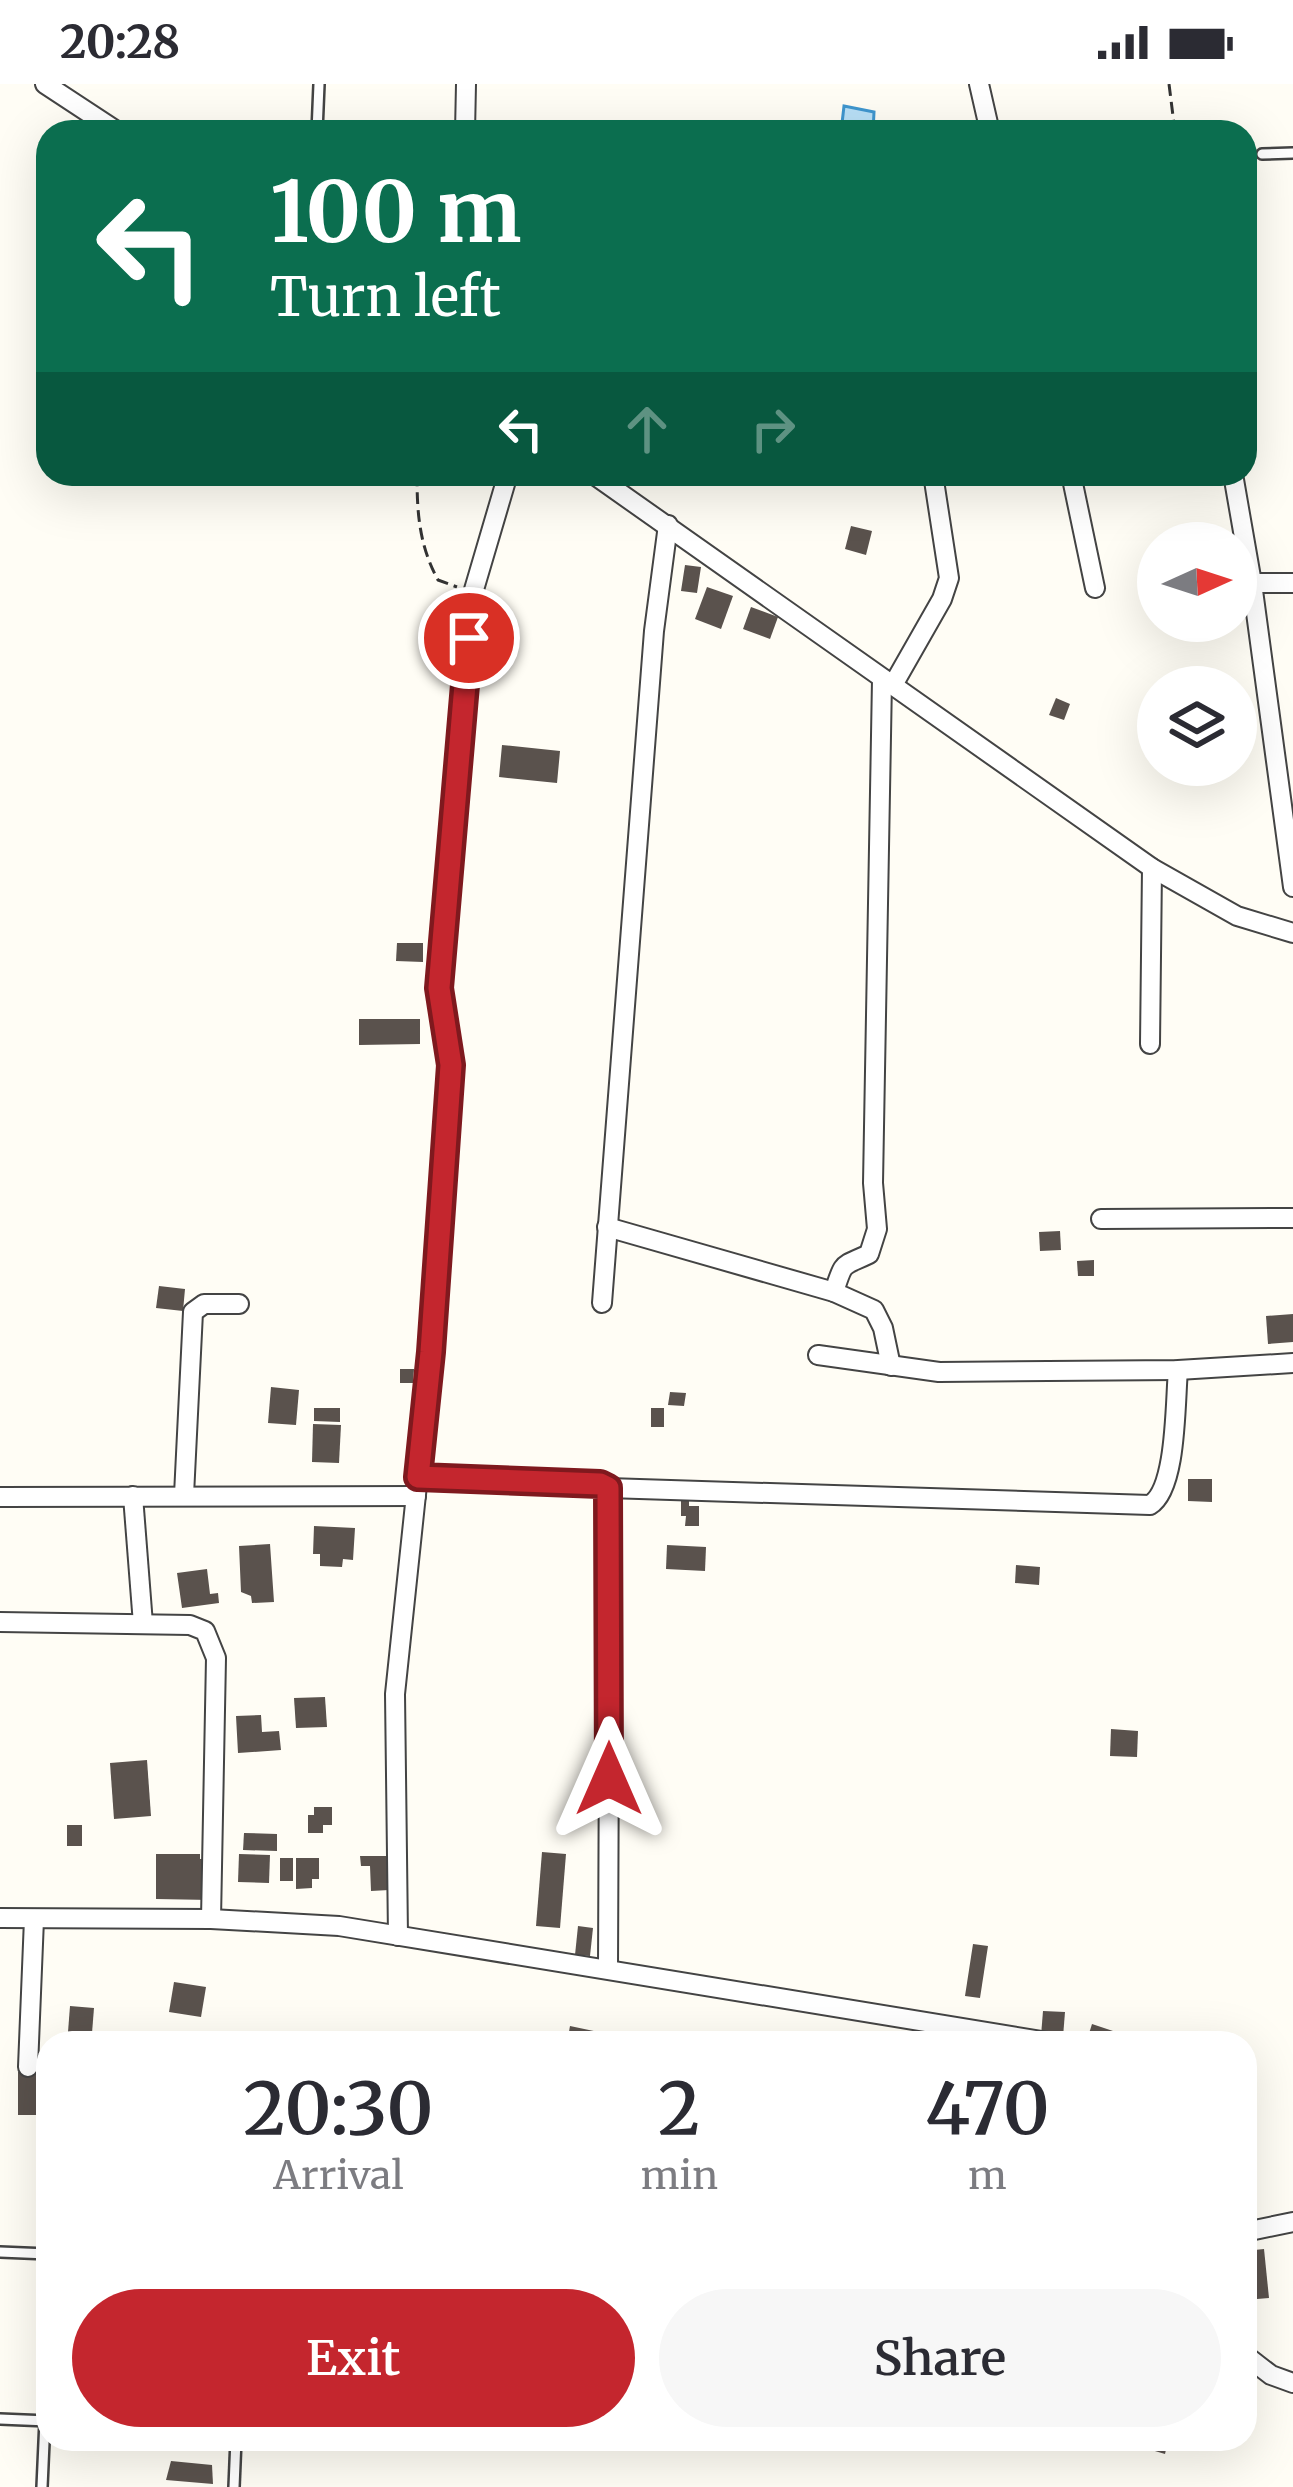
<!DOCTYPE html>
<style>
body{margin:0;font-family:Merriweather,serif;background:#f7f7f7;color:#2b2b33;height:100vh;display:flex;flex-direction:column;font-size:45px;white-space:nowrap}
*{box-sizing:border-box;margin:0}
p{font-size:39px;color:#7c7c81}
.icon{flex:none;width:66px;height:66px;fill:none;stroke:currentColor;stroke-width:2;stroke-linecap:round;stroke-linejoin:round}
.map{position:relative;flex:1;overflow:hidden}
.sheet{position:absolute;left:36px;top:1947px;width:1221px;height:420px;display:flex;flex-direction:column;background:#fff;border-radius:36px;box-shadow:0 12px 48px #0002}
.sheet>*{flex:none}
.top-card{position:absolute;left:36px;top:36px;width:1221px;height:366px;border-radius:36px;box-shadow:0 12px 48px #0002;background:#0b6e4f;color:#fff;overflow:hidden}
.needle{width:78px;rotate:87deg}
.fabs{position:absolute;left:1137px;top:438px;display:grid;gap:24px}
.fabs a{display:grid;place-items:center;width:120px;height:120px;border-radius:50%;background:#fff;box-shadow:0 12px 48px #0002;font-size:60px}
.pin{position:absolute;display:grid;place-items:center;width:102px;height:102px;color:#fff;margin:-51px;border:6px solid #fff;border-radius:50%;box-shadow:0 3px 12px #0007}
.me{position:absolute;width:132px;margin:-66px;rotate:0deg;stroke-linejoin:round;filter:drop-shadow(0 0 9px #0008)}
.turn{display:flex;align-items:center;gap:42px;height:252px;padding:0 36px;font-size:54px}
.turn .icon{width:156px;height:156px;stroke-width:2.5}
.turn b{display:block;font-size:84px;line-height:102px}
.lanes{display:flex;align-items:center;height:114px;padding:0 36px;background:#0003;justify-content:center;gap:60px;direction:ltr}
.lanes .off{opacity:.35}
.eta{display:flex;justify-content:space-evenly;align-items:center;height:204px;text-align:center}
.eta b{font-size:72px;font-weight:600;line-height:84px}
.button{display:flex;gap:24px;margin-top:auto;padding:24px 36px}
.button a{flex:1;height:138px;border-radius:72px;background:#c4262e;color:#fff;font-size:48px;font-weight:600;line-height:138px;text-align:center}
.button a+a{background:#f7f7f7;color:#2b2b33}
.status{display:flex;justify-content:space-between;align-items:center;height:84px;padding:0 60px;background:#fff;direction:ltr}
.status svg{height:33px;fill:currentColor}
.map>svg:first-child{display:block}
</style>
<div class="status"><b>20:28</b><svg viewBox="0 0 49 12"><path d="M0 12V9h3v3zM5 12V6h3v6zM10 12V3h3v9zM15 12V0h3v12zM26 1h20v11H26zM47 4h2v5h-2z"/></svg></div>
<div class="map">
<svg width="1293" height="2403" viewBox="0 0 1293 2403">
<rect width="100%" height="100%" fill="#fffdf5"/>
<!-- water -->
<path fill="#b9e0f7" stroke="#3f96cf" stroke-width="3" d="M844,22L874,28L873,48H841Z"/>
<!-- building -->
<g fill="#5a524d">
<path d="M851,442L872,447L866,471L845,465Z"/>
<path d="M685,481L701,483L697,509L681,507Z"/>
<path d="M707,503L733,512L721,545L695,535Z"/>
<path d="M751,523L778,533L770,555L743,545Z"/>
<path d="M1056,614L1070,620L1064,636L1049,631Z"/>
<path d="M502,661L560,667L557,699L499,693Z"/>
<path d="M397,859H423V878L396,877Z"/>
<path d="M359,935H420V960L359,961Z"/>
<path d="M1060,1147L1061,1166L1040,1167L1039,1148Z"/>
<path d="M1094,1176V1192H1078L1077,1177Z"/>
<path d="M159,1202L185,1205L183,1227L156,1224Z"/>
<path d="M1293,1230V1258L1268,1260L1266,1232Z"/>
<path d="M400,1285H414L413,1299H400Z"/>
<path d="M271,1303L299,1306L296,1341L268,1339Z"/>
<path d="M670,1308L686,1309L684,1322L668,1321Z"/>
<path d="M314,1324H340V1338L314,1337Z"/>
<rect x="651" y="1324" width="13" height="19"/>
<path d="M313,1340L341,1341L339,1379L312,1378Z"/>
<path d="M1188,1395H1212V1418L1188,1417Z"/>
<path d="M681,1416H689V1422H699V1442H685L686,1432H681Z"/>
<path d="M314,1442L355,1444L353,1476L343,1475L342,1483L320,1482V1470H313Z"/>
<path d="M270,1460L274,1518L252,1519L251,1512L241,1508L239,1462Z"/>
<path d="M667,1461L706,1463L705,1487L666,1485Z"/>
<path d="M1016,1481L1040,1483L1039,1501L1015,1499Z"/>
<path d="M207,1485L210,1510L218,1509L219,1519L182,1524L177,1489Z"/>
<path d="M325,1613L327,1643L296,1644L294,1614Z"/>
<path d="M261,1631L262,1648L279,1647L281,1666L238,1669L236,1632Z"/>
<path d="M1111,1645L1138,1647L1137,1673L1110,1672Z"/>
<path d="M147,1676L151,1732L114,1735L110,1679Z"/>
<path d="M314,1723H332V1741H323V1749H308V1731H314Z"/>
<rect x="67" y="1741" width="15" height="21"/>
<path d="M244,1749L277,1750V1767L243,1766Z"/>
<path d="M542,1768L566,1770L560,1844L536,1842Z"/>
<path d="M156,1770H200V1775H210V1816L156,1815Z"/>
<path d="M239,1770L270,1771L269,1799L238,1798Z"/>
<path d="M360,1772H388L389,1806L371,1807L370,1782H361Z"/>
<rect x="280" y="1774" width="13" height="23"/>
<path d="M296,1774H319V1795H312V1804L296,1805Z"/>
<path d="M578,1842L593,1844L590,1872L575,1871Z"/>
<path d="M973,1860L988,1862L980,1914L965,1912Z"/>
<path d="M174,1898L206,1903L201,1933L169,1928Z"/>
<path d="M70,1922L94,1924L92,1949L68,1948Z"/>
<path d="M1043,1927L1065,1928L1063,1953L1041,1952Z"/>
<path d="M1092,1940L1119,1949L1115,1959H1086Z"/>
<path d="M570,1942L608,1950L606,1959H567Z"/>
<rect x="18" y="1988" width="21" height="43"/>
<path d="M1264,2165L1269,2214L1245,2216V2167Z"/>
<path d="M1140,2355H1162L1161,2359L1167,2361L1165,2370L1138,2362Z"/>
<path d="M171,2377L212,2381L213,2400L166,2396Z"/>
</g>
<g fill="none" stroke-linecap="round" stroke-linejoin="round">
<defs>
<g id="service">
<path d="M317,48L319,0"/>
<path d="M1262,70L1293,69"/>
<path d="M0,2168L48,2170"/>
<path d="M0,2335L48,2337"/>
<path d="M42,2403L45,2336"/>
<path d="M234,2403L236,2355"/>
</g>
<g id="minor">
<path d="M45,0L118,48"/>
<path d="M979,0L990,48"/>
<path d="M465,48L466,0"/>
<path d="M593,390L1152,784L1237,832L1293,849"/>
<path d="M1071,390L1095,504"/>
<path d="M1233,390L1252,499L1293,803"/>
<path d="M1252,499H1293"/>
<path d="M882,596L873,1099L877,1145L869,1170C842,1183 844,1176 834,1208L874,1226L883,1244L891,1282"/>
<path d="M893,601L942,515L949,494L933,390"/>
<path d="M1150,960L1152,784"/>
<path d="M1101,1135L1293,1134"/>
<path d="M607,1143L834,1208"/>
<path d="M602,1219L654,547L668,441"/>
<path d="M818,1271L939,1288L1178,1286L1293,1279"/>
<path d="M418,1393L600,1400L610,1410L608,1885"/>
<path d="M608,1404L1150,1421C1177,1405 1175,1318 1178,1286"/>
<path d="M184,1411L193,1228L204,1220H239"/>
<path d="M133,1412L143,1540"/>
<path d="M0,1413L416,1412"/>
<path d="M0,1538L190,1541L205,1547L216,1574L211,1835"/>
<path d="M0,1834L211,1835L339,1842L1054,1959"/>
<path d="M398,1852L395,1610L431,1268L451,981L438,904L473,509L508,390"/>
<path d="M28,1983L34,1835"/>
<path d="M1245,2148L1293,2138"/>
<path d="M1245,2271L1271,2291L1293,2299"/>
</g>
</defs>
<!-- service casing -->
<use href="#service" stroke="#444" stroke-width="14"/>
<!-- minor casing -->
<use href="#minor" stroke="#444" stroke-width="22"/>
<!-- path -->
<g stroke="#333" stroke-width="3" stroke-dasharray="12 6" stroke-linecap="butt">
<path d="M1169,0L1175,48"/>
<path d="M417,390C417,429 419,461 438,496L457,503"/>
</g>
<!-- service -->
<use href="#service" stroke="#fff" stroke-width="9"/>
<!-- minor -->
<use href="#minor" stroke="#fff" stroke-width="18"/>
</g>
<g fill="none" stroke-linecap="round" stroke-linejoin="round">
<defs>
<path id="route" d="M469,554L439,904L451,981L431,1268L418,1393L600,1400L608,1404L609,1695"/>
</defs>
<!-- route casing -->
<use href="#route" stroke="#7f191e" stroke-width="30"/>
<!-- route -->
<use href="#route" stroke="#c4262e" stroke-width="21"/>
</g>
</svg>
<div class="fabs">
<a><svg class="needle" viewBox="-14 -14 28 28"><path d="M0-13l5 13h-10z" fill="#e53935"/><path d="M0 13l5-13h-10z" fill="#7c7c81"/></svg></a>
<a><svg class="icon" aria-label="layers" viewBox="0 0 24 24"><path d="M12 4l9 5-9 5-9-5zM3 14l9 5 9-5"/></svg></a>
</div>
<div class="pin" style="left:469px;top:554px;background:#d93025"><svg class="icon" aria-label="arrive" viewBox="0 0 24 24"><path d="M6 21V4h12l-3 4 3 4H6"/></svg></div>
<svg class="me" style="left:609px;top:1695px" viewBox="-20 -20 40 40"><path d="M0-17L14 15 0 8-14 15z" fill="#c4262e" stroke="#fff" stroke-width="4"/></svg>
<div class="top-card">
<div class="turn"><svg class="icon" aria-label="left" viewBox="0 0 24 24"><path d="M17 20v-9H6M10 6l-5 5 5 5"/></svg><div><b>100 m</b>Turn left</div></div>
<div class="lanes"><svg class="icon" aria-label="left" viewBox="0 0 24 24"><path d="M17 20v-9H6M10 6l-5 5 5 5"/></svg><svg class="icon off" aria-label="ahead" viewBox="0 0 24 24"><path d="M12 20V5M6 11l6-6 6 6"/></svg><svg class="icon off" aria-label="right" viewBox="0 0 24 24"><path d="M7 20v-9h11M14 6l5 5-5 5"/></svg></div>
</div>
<section class="sheet">
<div class="eta">
<div><b>20:30</b><p>Arrival</p></div>
<div><b>2</b><p>min</p></div>
<div><b>470</b><p>m</p></div>
</div>
<div class="button"><a>Exit</a><a>Share</a></div>
</section>
</div>
